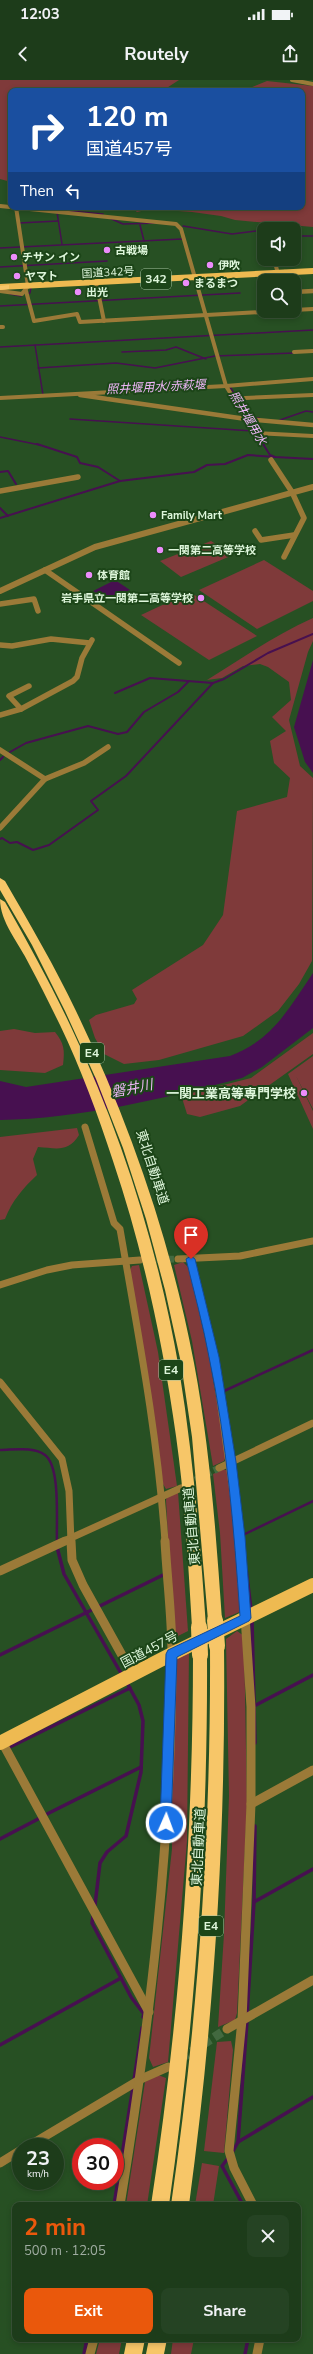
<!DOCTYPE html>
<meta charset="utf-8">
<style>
body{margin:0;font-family:"Nunito Sans","Noto Sans JP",sans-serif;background:#254323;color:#f1f3f6;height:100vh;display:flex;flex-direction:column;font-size:15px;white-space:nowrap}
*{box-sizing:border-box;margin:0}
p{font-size:13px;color:#a0ada2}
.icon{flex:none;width:22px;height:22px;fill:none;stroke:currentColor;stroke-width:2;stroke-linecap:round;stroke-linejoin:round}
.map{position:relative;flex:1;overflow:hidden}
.drawer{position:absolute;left:12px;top:2122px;width:289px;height:140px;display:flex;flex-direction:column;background:#1d3c1a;border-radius:8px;box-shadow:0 2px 6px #0003,0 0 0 1px #3b5639}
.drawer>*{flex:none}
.hud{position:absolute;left:8px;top:8px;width:297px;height:122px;border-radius:8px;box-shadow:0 2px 6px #0003,0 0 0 1px #3b5639;background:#1a4fa0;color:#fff;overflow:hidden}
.tools{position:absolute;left:257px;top:142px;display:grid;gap:8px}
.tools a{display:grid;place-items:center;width:44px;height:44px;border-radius:8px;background:#1d3c1a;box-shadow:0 2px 6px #0003,0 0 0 1px #3b5639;font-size:20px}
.speed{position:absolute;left:12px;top:2058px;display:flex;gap:8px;font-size:20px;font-weight:700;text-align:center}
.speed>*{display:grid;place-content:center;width:52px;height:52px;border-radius:50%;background:#1d3c1a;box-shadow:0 2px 6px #0003,0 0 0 1px #3b5639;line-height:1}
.speed small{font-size:10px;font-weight:400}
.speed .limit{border:6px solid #d22;background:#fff;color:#111}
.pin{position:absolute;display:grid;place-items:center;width:34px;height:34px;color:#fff;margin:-41px -17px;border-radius:50% 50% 50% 0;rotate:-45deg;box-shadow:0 0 4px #0007}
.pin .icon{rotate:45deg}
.me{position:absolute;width:44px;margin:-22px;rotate:2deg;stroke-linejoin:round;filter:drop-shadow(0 0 3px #0008)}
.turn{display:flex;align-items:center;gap:14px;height:84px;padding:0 12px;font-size:18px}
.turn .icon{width:52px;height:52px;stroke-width:2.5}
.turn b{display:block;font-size:28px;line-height:34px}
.then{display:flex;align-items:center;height:38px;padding:0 12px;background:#0003;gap:8px;font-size:15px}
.round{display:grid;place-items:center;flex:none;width:42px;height:42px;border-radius:8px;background:#254323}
.overview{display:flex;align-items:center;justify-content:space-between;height:68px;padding:0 12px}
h1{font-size:24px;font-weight:700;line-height:30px;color:#ea580c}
.button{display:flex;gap:8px;margin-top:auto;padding:8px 12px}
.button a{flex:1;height:46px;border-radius:8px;background:#ea580c;color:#fff;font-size:16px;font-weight:700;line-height:46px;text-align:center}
.button a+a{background:#254323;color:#f1f3f6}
.status{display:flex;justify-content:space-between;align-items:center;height:28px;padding:0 20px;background:#1d3c1a;direction:ltr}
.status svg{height:11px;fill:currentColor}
header{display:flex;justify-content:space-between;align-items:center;height:52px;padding:0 12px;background:#1d3c1a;font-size:18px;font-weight:700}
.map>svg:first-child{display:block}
</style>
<div class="status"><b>12:03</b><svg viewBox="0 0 49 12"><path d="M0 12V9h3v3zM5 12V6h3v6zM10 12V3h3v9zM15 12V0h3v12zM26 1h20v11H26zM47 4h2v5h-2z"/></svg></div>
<header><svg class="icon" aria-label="back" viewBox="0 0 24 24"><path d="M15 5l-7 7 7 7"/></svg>Routely<svg class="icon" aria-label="share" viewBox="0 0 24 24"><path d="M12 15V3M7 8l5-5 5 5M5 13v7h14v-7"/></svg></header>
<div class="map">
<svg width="313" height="2274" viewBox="0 0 313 2274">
<rect width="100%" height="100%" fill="#275023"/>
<!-- green -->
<g fill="#7f3a3a">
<path d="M0,0H179L162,11H11V102L0,99Z"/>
<path d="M267,1L313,6V147L235,140L221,136L192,132L150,129L137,132L131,127H302V11H242Z"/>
<path d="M211,461L233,475L181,497L160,481Z"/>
<path d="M264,480L313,511V521L257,549L199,510Z"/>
<path d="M190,512L257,556L209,580L141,535Z"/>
<path d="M313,538V561L308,572L289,640L300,686L313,698L312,881L299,904L278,931L243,956L159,980L124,984L104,974L95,958L89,940L96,935L134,924L137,919L132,910L203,865L223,835L237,731L287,717L290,698L274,683L270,661L286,651L272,637L291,620L289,602L268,587L260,584L243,586L222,598L207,600C242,578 275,555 313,538Z"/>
<path d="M14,949L35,953L55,952C64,963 65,970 63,985L45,993L0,990V951Z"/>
<path d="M313,953V974L240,1026L200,1037L187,1034L182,1018L188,1014L251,998Z"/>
<path d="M313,976V1029L296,996L313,1031V1049L288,994Z"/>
<path d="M77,1048L79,1055C68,1073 56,1068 38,1067L33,1079L37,1095C23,1108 12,1121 5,1139L0,1140V1057Z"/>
<path d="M183,1182L189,1188L209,1276L226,1375L224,1381L213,1386L192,1261L174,1185Z"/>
<path d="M139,1185L158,1272L177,1406L166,1409L163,1404L130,1190L132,1186Z"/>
<path d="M223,1389L229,1391L242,1531L225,1538L220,1453L213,1394Z"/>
<path d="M178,1412L188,1551L176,1557L173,1551L166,1420L167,1417Z"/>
<path d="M237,1551L244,1556L247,1726L237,1933L235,1940L218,1947L224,1854L229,1716L226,1559Z"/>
<path d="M189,1570L187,1761L168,1982L153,1987L149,1978L172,1769L171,1592L177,1579Z"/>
<path d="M231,1961L233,1970L224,2073L204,2071L217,1962Z"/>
<path d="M158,1995L166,1998L147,2125H126L145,2002Z"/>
<path d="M202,2083L219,2086L213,2125H195Z"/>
<path d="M100,2259H122L119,2274H96Z"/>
<path d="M173,2259H194L191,2274H171Z"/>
</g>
<!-- water -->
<g fill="#471050">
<path d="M115,500L130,510L107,520L93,511Z"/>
<path d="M313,580V693L305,682L294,647Z"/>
<path d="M313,893V948L262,987L242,998C166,1018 78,1039 0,1040V1001L26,1007L230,976C273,960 289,928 313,893Z"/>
</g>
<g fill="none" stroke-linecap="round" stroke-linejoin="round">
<!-- stream-far3 -->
<g stroke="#471050" stroke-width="1.5">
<path d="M37,128L103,134"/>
<path d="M57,132L62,164"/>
<path d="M107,137L123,144L158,143"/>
<path d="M19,143L58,141"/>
<path d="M140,145L144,161"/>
<path d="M183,146L232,154L264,150"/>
<path d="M294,156H313"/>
<path d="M0,168L182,159"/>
<path d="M0,187L107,181"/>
<path d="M10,214L21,216"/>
<path d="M26,214L30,213L31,207"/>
<path d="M0,226L240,213"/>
<path d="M35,265L43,315"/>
<path d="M0,267L313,250"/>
<path d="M122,272L166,270L176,267L206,279"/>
<path d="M38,288L116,283L155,288L215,276L294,273"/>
<path d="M229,305L254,347"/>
<path d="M248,337L259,338"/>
<path d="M70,339L253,351"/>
<path d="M280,340L306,331L313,332"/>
<path d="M257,353L264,365"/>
<path d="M0,357L40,365"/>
</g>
<!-- stream-far2 -->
<g stroke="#471050" stroke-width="2">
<path d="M37,364L77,377L80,383L98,387L120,401"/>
<path d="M263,364L270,375L275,377L313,379"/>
<path d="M0,392L8,391L16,404"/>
<path d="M0,428L8,436"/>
<path d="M0,438L120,401L194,392L207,385L225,384L248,375L275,377"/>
<path d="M115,613L150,598L213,603L224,599L268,573L313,554"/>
<path d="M10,672L26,663L88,646L118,654L127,652L144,632L178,612L189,601"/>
<path d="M0,680L3,677"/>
<path d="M0,759L2,758L10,763L17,762L33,770L49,765L98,730L91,721L126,696L213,603"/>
</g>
<!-- stream-far1 -->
<g stroke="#471050" stroke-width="2.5">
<path d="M224,1311L313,1270"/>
<path d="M0,1370C13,1370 34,1366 45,1375C61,1387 56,1443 57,1462"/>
<path d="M243,1460V1455L313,1421"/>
</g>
<!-- stream -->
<g stroke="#471050" stroke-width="3.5">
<path d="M57,1467L64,1494L122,1595"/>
<path d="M246,1489L251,1529"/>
<path d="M252,1540L255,1663"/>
<path d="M0,1575L163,1495"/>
<path d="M256,1625L313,1595"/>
<path d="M8,1668L130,1608"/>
<path d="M45,1735L141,1687"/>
<path d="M0,1759L40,1738"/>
<path d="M254,1822L255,1746"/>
<path d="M95,1825L100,1783L107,1772L126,1756L141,1692L143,1641L139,1625L127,1603"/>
<path d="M93,1836L92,1843L131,1917L144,1934L143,1937"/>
<path d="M247,1936L254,1822L313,1789"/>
<path d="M0,1965L121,1898"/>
<path d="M134,2000L142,1948"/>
<path d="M238,2062L247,1941"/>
<path d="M233,2071L238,2062L313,2017"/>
<path d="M229,2077L222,2086L243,2125"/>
<path d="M114,2125L133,2007"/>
<path d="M84,2274L87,2259"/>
<path d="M245,2274L248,2259"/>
</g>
<!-- minor-tunnel-far1 -->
<g stroke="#42693f" stroke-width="7" stroke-dasharray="7 3.5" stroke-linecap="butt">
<path d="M146,1180L178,1179"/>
<path d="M186,1405L219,1388"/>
</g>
<!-- minor-tunnel -->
<path stroke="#42693f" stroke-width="9" stroke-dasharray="9 4.5" stroke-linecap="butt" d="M180,1979L227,1949"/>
<!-- minor-far3 -->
<g stroke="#9b7a38" stroke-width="4">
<path d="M292,0L313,4"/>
<path d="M0,126L176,144L181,149L226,306L255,353L313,356"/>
<path d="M274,179L277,190"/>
<path d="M96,202L104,241"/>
<path d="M0,211L22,214L28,206L16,127"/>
<path d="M26,211L34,241L77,234L80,242L280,231"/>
<path d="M294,230L313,229"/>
<path d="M0,247H3"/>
<path d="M294,272L313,271"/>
<path d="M0,318L226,306L313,299"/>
<path d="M245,318L313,315"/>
</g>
<!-- minor-far2 -->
<g stroke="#9b7a38" stroke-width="5.5">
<path d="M271,380L292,412L304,438L284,477"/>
<path d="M0,411L78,397"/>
<path d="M255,451L261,460L294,455"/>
<path d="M45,490L179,583"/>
<path d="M0,524L34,519L38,531"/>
<path d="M0,565L12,566L51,559L90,563"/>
<path d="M21,629L9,616L29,606"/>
<path d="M0,635L21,629L73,601L77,597L82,578L92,560"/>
<path d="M0,670L45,699L0,748"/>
<path d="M45,699L84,683L108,667"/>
</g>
<!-- minor-far1 -->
<g stroke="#9b7a38" stroke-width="7">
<path d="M85,1047L114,1143L120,1149C138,1253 158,1357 165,1462"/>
<path d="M178,1179L240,1176L313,1161"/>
<path d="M191,1179L214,1277L240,1462"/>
<path d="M0,1205L47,1190L72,1185L140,1180"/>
<path d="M0,1302L62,1379L69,1411L71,1462"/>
<path d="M219,1388L313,1343"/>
<path d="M62,1462L181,1408"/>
</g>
<!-- minor -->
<g stroke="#9b7a38" stroke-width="9">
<path d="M71,1461L72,1480L83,1505L133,1595"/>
<path d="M240,1461L251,1627V1724L242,1940L229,2071L234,2088L253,2125"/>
<path d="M0,1491L65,1461"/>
<path d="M2,1662L149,1932"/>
<path d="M251,1724L313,1690"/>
<path d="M227,1949L313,1900"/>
<path d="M27,2067L141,1999L168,1987"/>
<path d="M0,2083L21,2070"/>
<path d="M120,2125C150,1943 172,1760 172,1575C172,1537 167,1499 165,1461"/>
<path d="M90,2274L94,2259"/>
<path d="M257,2274L260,2259"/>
</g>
<!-- tertiary-far1 -->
<g stroke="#9b7a38" stroke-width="4.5">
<path d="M285,192L288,201"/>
<path d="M294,212L313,211"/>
<path d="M294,217L298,230"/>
<path d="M80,315L246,339L313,345"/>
</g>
<!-- tertiary -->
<path stroke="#9b7a38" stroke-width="6" d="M0,511L95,467L313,407"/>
<!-- trunk-far1 -->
<path stroke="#eeba51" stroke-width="6" d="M0,207L313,191"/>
<!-- trunk -->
<path stroke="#eeba51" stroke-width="14" d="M0,1663L172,1574L313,1505"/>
<!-- motorway -->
<g fill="#f7c668" fill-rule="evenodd">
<path d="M9,205V209L0,210V206Z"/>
<path d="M0,798L5,801C30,844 55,887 76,931C130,1043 171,1162 194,1283C210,1368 216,1454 222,1540L220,1544L215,1546L210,1544L208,1540L192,1357L181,1283L165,1210L146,1139L123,1068L96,999L65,931L32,865L0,810Z"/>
<path d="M0,819L5,822C28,863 51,904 71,947C122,1054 159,1172 179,1289C193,1374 200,1460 206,1547L204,1551L199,1553L194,1551L192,1547C188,1483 185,1419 176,1356C163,1263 143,1170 113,1081C98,1035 81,989 60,945C50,925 40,904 29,884C19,863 0,842 0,819Z"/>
<path d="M217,1560L222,1561L224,1566C226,1754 214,1939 189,2125H171C198,1939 211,1754 210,1566L212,1561Z"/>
<path d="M200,1569L205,1570L207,1575C208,1760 195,1942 169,2125H151C179,1942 193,1760 193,1575L195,1570Z"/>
<path d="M127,2259H145L142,2274H124Z"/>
<path d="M149,2259H167L164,2274H146Z"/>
</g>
<!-- motorway-bridge -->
<g stroke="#f7c668" stroke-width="16">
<path d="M215,1540L217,1566"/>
<path d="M199,1547L200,1575"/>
</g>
</g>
<!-- route -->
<path fill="#1a73e8" stroke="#114b97" d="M191,1176L195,1179L219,1277L236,1382L245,1457L251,1538L249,1541L177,1577L171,1743L170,1747L166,1748L162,1747L160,1743L166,1574L168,1570L240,1536C234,1449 227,1362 209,1277C203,1244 194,1212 186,1179Z"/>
<!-- markers -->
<g fill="#ec8cfb" stroke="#1c4518" stroke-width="1.5">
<circle cx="107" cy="170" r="4"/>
<circle cx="14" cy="177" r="4"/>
<circle cx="210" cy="185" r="4"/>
<circle cx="17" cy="196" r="4"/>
<circle cx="186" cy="203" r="4"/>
<circle cx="78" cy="212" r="4"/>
<circle cx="153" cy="435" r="4"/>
<circle cx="160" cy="470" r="4"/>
<circle cx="89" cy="495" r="4"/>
<circle cx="201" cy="518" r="4"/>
<circle cx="304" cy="1013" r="4"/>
</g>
<g text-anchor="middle" stroke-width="4" stroke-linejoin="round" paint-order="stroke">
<!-- far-poi labels -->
<g font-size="11" font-weight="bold" fill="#def6db" stroke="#1c4518" text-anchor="start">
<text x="115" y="174">古戦場</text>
<text x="22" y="181">チサン イン</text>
<text x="218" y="189">伊吹</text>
<text x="25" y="200">ヤマト</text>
<text x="194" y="207">まるまつ</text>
<text x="86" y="216">出光</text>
<text x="161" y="439">Family Mart</text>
<text x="168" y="474">一関第二高等学校</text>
<text x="97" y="499">体育館</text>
<text x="193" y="522" text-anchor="end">岩手県立一関第二高等学校</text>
</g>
<!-- far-street labels -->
<g font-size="11" fill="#def6db" stroke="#1c4518">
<text transform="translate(108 192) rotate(-3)" y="4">国道342号</text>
</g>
<!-- shield labels -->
<g fill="#1c4518" stroke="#a4c1a0" stroke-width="1">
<rect x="141" y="189" width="30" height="20" rx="3"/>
<rect x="80" y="963" width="24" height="20" rx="3"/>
<rect x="159" y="1280" width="24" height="20" rx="3"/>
<rect x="199" y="1836" width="24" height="20" rx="3"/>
</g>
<g font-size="12" font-weight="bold" fill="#def6db">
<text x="156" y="203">342</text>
<text x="92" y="977">E4</text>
<text x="171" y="1294">E4</text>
<text x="211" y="1850">E4</text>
</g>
<!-- far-water labels -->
<g font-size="12" font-style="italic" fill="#eeb6f7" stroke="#1c4518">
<text transform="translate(156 307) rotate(-3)" y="4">照井堰用水/赤萩堰</text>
<text transform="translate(248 338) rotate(59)" y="4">照井堰用水</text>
</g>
<!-- poi labels -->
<g font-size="13" font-weight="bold" fill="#def6db" stroke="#1c4518" text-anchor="end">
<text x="296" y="1018">一関工業高等専門学校</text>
</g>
<!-- street labels -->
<g font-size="13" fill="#def6db" stroke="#1c4518">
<text transform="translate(153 1087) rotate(72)" y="5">東北自動車道</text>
<text transform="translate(191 1446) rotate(-95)" y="5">東北自動車道</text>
<text transform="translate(149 1569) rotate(-28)" y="5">国道457号</text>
<text transform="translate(198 1767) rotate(-87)" y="5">東北自動車道</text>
</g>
<!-- water labels -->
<g font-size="14" font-style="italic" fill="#eeb6f7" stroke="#1c4518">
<text transform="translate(132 1008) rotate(-11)" y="5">磐井川</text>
</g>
</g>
</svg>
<div class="tools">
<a><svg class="icon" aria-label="sound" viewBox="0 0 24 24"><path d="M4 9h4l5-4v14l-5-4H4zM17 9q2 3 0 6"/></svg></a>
<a><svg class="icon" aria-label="search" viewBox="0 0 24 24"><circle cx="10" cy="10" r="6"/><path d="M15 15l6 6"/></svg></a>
</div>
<div class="speed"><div>23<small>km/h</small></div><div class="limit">30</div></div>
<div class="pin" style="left:191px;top:1179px;background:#d93025"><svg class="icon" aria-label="arrive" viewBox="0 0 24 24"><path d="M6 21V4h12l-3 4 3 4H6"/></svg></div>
<svg class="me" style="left:166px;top:1743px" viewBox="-20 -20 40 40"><circle r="17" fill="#1a73e8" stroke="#fff" stroke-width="3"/><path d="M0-11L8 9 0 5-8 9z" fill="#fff"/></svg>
<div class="hud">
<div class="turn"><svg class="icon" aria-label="right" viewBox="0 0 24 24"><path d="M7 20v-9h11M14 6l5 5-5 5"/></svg><div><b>120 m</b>国道457号</div></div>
<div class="then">Then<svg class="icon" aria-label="left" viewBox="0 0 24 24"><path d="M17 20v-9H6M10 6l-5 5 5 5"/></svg></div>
</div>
<section class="drawer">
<div class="overview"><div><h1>2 min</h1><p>500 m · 12:05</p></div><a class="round"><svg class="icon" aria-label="close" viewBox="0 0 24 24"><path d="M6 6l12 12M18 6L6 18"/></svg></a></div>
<div class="button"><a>Exit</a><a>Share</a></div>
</section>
</div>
